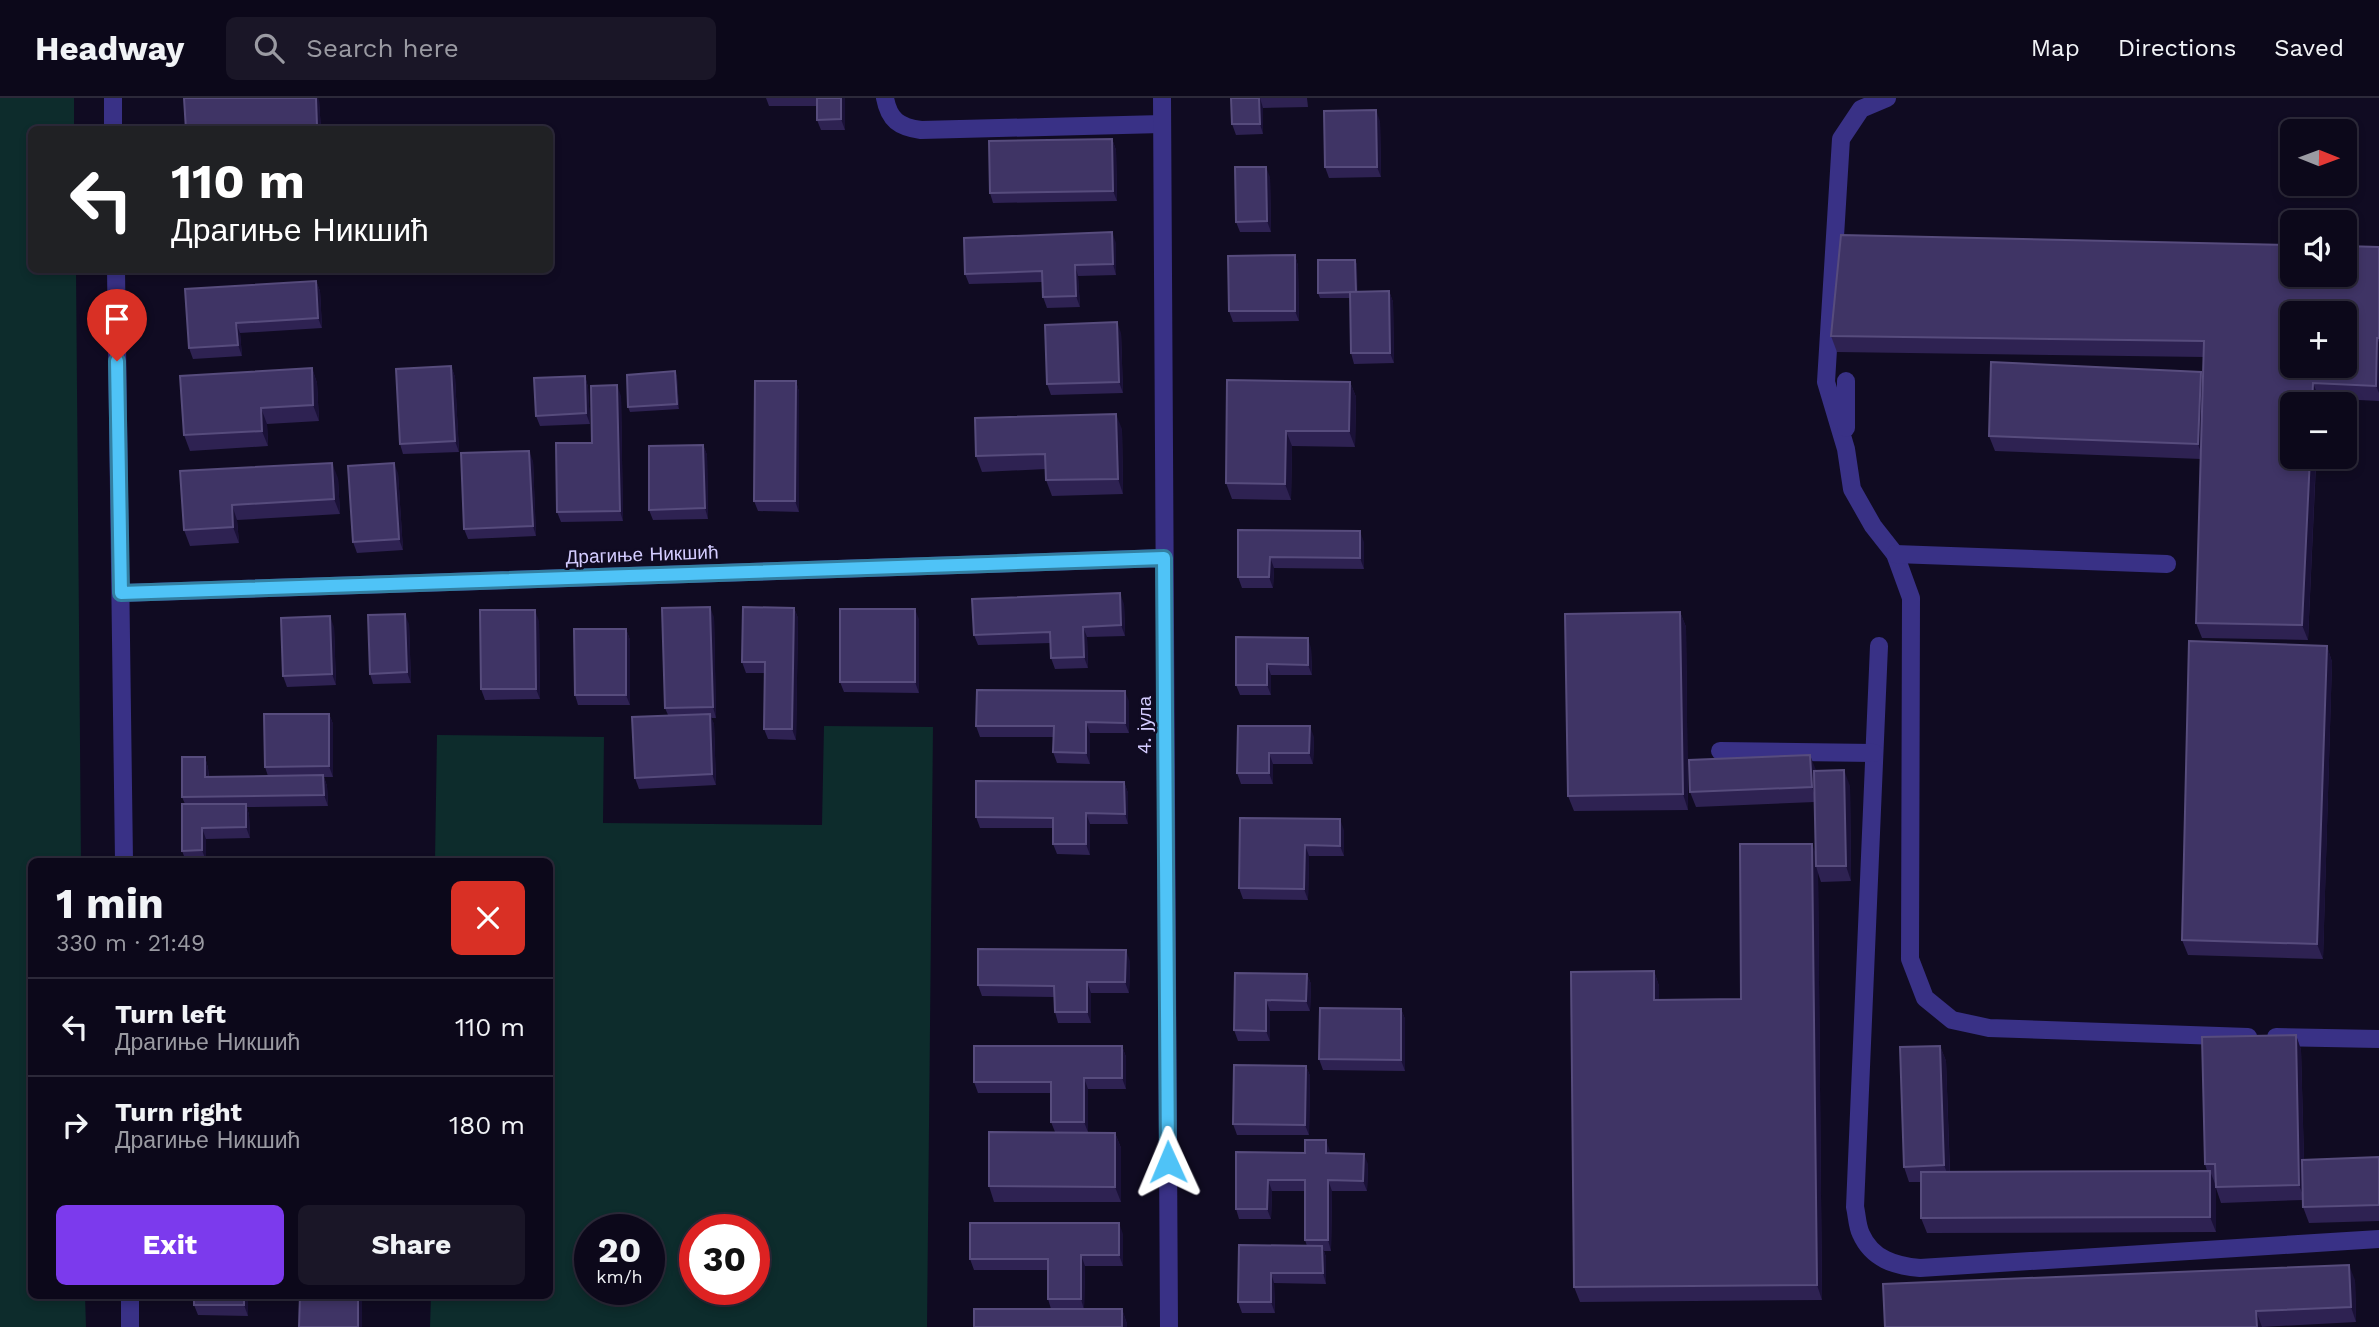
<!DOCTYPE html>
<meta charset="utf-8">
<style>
body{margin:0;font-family:"Work Sans",sans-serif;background:#1a1627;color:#f1f3f6;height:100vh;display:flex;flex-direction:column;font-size:26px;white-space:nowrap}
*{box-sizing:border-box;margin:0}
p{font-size:23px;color:#9a9aa2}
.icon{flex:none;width:38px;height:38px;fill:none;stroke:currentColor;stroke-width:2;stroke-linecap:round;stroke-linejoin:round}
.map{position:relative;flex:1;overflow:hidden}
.drawer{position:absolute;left:28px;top:760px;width:525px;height:441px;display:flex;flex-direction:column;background:#0c081a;border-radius:10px;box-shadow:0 4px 10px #0003,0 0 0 2px #2c2939}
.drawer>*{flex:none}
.hud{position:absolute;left:28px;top:28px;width:525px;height:147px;border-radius:10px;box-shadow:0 4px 10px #0003,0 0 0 2px #2c2939;background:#202124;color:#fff;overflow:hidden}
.needle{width:46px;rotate:91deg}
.tools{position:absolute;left:2280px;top:21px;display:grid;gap:14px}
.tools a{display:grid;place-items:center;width:77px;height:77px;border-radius:10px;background:#0c081a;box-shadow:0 4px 10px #0003,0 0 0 2px #2c2939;font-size:35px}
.speed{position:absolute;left:574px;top:1116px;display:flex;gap:14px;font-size:35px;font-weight:700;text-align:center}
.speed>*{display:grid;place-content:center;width:91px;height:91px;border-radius:50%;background:#0c081a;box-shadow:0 4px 10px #0003,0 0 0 2px #2c2939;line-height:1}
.speed small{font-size:18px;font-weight:400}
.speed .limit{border:10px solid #d22;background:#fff;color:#111}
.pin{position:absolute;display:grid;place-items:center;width:60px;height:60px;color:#fff;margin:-72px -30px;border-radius:50% 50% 50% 0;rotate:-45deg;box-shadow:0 0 7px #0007}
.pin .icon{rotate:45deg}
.me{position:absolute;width:77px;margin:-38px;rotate:359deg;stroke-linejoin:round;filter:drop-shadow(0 0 5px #0008)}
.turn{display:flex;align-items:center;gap:24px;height:147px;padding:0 28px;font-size:32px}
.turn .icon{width:91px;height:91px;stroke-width:2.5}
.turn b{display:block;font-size:49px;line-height:60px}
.round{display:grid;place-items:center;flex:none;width:74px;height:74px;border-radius:10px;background:#1a1627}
.headline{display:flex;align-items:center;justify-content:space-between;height:119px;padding:0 28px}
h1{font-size:42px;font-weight:700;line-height:52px}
.action{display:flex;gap:14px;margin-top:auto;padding:14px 28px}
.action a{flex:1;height:80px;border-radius:10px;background:#7c3aed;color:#fff;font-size:28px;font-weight:700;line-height:80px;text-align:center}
.action a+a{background:#1a1627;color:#f1f3f6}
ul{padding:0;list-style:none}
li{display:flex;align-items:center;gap:21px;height:98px;padding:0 28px;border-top:2px solid #2c2939}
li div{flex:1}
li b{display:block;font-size:26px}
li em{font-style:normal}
header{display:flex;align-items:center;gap:42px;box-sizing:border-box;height:98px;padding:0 35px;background:#0c081a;border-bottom:2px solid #2c2939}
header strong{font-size:33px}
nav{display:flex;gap:38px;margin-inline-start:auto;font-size:24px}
.search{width:490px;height:63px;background:#1a1627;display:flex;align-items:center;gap:18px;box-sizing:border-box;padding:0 24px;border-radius:10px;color:#9a9aa2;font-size:26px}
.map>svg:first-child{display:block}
</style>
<header>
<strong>Headway</strong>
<div class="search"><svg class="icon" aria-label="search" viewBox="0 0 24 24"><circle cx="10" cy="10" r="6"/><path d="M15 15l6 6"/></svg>Search here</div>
<nav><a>Map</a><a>Directions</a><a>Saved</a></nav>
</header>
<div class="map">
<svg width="2379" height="1229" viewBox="0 0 2379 1229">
<rect width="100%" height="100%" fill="#100b22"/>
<!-- green -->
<g fill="#0d2c2c" fill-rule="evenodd">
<path d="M0,0H74V31L32,32V172H76L81,763H32V1197H85L86,1229H0Z"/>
<path d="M824,628L933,629L927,1229H430L431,1197H550V763H435L437,637L604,639L603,725L822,727ZM590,1132H649V1192H590ZM695,1132H754V1192H695Z"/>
</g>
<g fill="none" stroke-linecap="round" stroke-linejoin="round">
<!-- lane -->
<g stroke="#393186" stroke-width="18">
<path d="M1887,0L1861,11L1841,41L1826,284L1846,351L1852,391L1873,428L1895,456L1911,500L1910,861L1925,900L1952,922L1989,930L2248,939"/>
<path d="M1846,283V330"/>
<path d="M1895,456L2167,466"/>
<path d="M1879,548L1855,1109C1857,1117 1857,1128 1861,1136C1872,1161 1895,1168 1920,1170L2379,1141"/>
<path d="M1720,653L1874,655"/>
<path d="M2276,939L2379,941"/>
</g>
<!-- street -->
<g stroke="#393186" stroke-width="18">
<path d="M113,0V32"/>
<path d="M885,0C889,22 899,29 921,32L1162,26"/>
<path d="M1162,0L1169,1229"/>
<path d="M116,172L124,763"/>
<path d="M121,495L1164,460"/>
<path d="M130,1197V1229"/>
</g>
</g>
<!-- wall -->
<g fill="#2e2252">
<path d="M766,0H845V32H821L817,22V8H769Z"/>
<path d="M1231,0H1307L1308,9L1263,10V36L1236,37L1232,26Z"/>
<path d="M319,2L321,32H186Z"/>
<path d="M1380,23L1381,79L1329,80L1325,69Z"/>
<path d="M1112,41L1116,52L1117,103L993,105L990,95Z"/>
<path d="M1270,79L1271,134H1240L1236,124Z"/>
<path d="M1116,145V177L1078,178L1080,209L1047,210L1043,199L1042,184L969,186L965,176Z"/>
<path d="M2379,149V303L2319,300L2308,542L2202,540L2196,525L2201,361L1995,353L1989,338L2203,280L2204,259L1837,254L1831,238Z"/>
<path d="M1295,157L1298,168L1299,223L1233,224L1229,213Z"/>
<path d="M1355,162L1357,167V194L1389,193L1393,204L1394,265L1354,266L1351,255L1350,200H1320L1318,195Z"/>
<path d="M316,183L320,193L322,230L240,235L242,258L193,261L189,250Z"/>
<path d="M1121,235L1123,295L1051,297L1047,286Z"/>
<path d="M451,268L455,279L459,354L403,356L400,346Z"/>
<path d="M312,270L317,285L319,323L267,326L268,348L190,353L184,337Z"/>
<path d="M675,273L677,279L679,311L630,314L628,309Z"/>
<path d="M585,278L588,289L590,326L540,328L536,318Z"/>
<path d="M1227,282L1350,284L1356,299L1355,349L1292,348L1291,402L1232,401L1226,385Z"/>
<path d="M796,283L799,294V414L758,413L754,403Z"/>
<path d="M621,298L623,423L561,424L557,414Z"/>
<path d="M1122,331L1123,396L1052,398L1046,382V371L982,374L976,358Z"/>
<path d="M703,347L707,357L708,421L653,422L649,412Z"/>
<path d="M533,363L536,438L468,441L464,431Z"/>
<path d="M180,373L338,380L340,416L237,422L239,445L190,448L184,432Z"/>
<path d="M398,375L403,452L357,455L353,444Z"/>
<path d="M1238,432L1364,444V471L1274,470L1273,490H1242L1238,479Z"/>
<path d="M1124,506L1125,538L1087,539L1088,570L1055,571L1051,560V545L978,547L974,537Z"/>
<path d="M794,510L798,520L796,642L768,641L764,631L765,575H746L742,564Z"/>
<path d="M1680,514L1686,529L1688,712L1574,713L1568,698Z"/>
<path d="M714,519L716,620H711L714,626L716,687L639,691L635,680L668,617L665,610Z"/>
<path d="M919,521V595L844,594L840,584Z"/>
<path d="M539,523L540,601L485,602L481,591Z"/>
<path d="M409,526L411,585L373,586L370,576Z"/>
<path d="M334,529L336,587L287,589L283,578Z"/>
<path d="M626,531L630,542V607H578L575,597Z"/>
<path d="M1236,539L1311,550L1312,577H1271V597H1240L1236,587Z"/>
<path d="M2327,548L2332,564L2323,861L2188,857L2182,842Z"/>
<path d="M1129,603V635H1090V666L1057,665L1053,654L1054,639H980L976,628Z"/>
<path d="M329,616L333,626V679H324L327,688L328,708L247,709L249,717L250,740L206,741V763H186L182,753L185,706L182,699L205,659L208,670L209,679L268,678L265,669Z"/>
<path d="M1238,628L1314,639L1313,666H1273V686H1241L1237,675Z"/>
<path d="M1816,673L1850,688L1851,783L1821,784L1818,775L1822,1202L1580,1204L1574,1189L1654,873L1659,888V902L1741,901L1816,754L1815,704L1696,709L1690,694Z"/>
<path d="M1124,684L1128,695V726H1090V757L1057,756L1053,746V730H980L976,719Z"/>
<path d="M1240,720L1344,732V758H1309L1308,802L1243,801L1239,790Z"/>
<path d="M1130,863L1129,895H1091V925H1058L1055,914L1054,899L982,898L978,887Z"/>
<path d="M1235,875L1307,876L1311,886L1310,913H1270V943H1238L1234,932Z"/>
<path d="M1401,911L1405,921V973L1323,972L1319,961Z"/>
<path d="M2296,937L2301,952L2304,1062L2379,1059V1123L2309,1125L2303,1109V1102L2221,1105L2216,1090V1134L1927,1135L1921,1120V1084H1909L1904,1069L1940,948L1946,963L1950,1074L2207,1073L2205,1066Z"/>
<path d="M1122,948L1126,959V991H1088V1034L1115,1035L1121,1050V1104H994L989,1088L1055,1034L1051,1024V995H978L974,984Z"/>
<path d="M1306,968L1310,978L1309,1037H1237L1233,1026Z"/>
<path d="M1330,1053V1055L1368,1066L1367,1093H1332L1331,1153H1324L1326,1159V1186L1274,1185L1275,1215H1242L1238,1204L1239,1147L1307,1148L1305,1142V1093H1272L1271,1121H1239L1236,1111V1054L1305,1055Z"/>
<path d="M1123,1136V1168H1085L1084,1211H1122L1127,1226L1051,1211L1048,1201V1172H974L970,1161Z"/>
<path d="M2355,1182L2356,1224L2262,1229H1885Z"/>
<path d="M194,1197H248V1218L198,1217L194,1207Z"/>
</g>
<!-- shaded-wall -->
<g fill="#1a1137">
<path d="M316,0H318L319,2L321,32H318L317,28Z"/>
<path d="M841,0H845V32L841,21Z"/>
<path d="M1260,0L1263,10V36L1260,26Z"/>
<path d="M1376,12L1380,23L1381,79L1377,69Z"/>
<path d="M1112,41L1116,52L1117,103L1113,93Z"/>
<path d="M1266,69L1270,79L1271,134L1267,123Z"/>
<path d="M1112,134L1116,145V177L1113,166Z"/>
<path d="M1295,157L1298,168L1299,223L1295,213Z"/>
<path d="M1355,162L1357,167L1358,200L1356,194Z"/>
<path d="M1075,167L1078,178L1080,209L1076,198Z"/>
<path d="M316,183L320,193L322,230L318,220Z"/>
<path d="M1389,193L1393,204L1394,265L1390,255Z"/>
<path d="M1117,224L1121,235L1123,295L1119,284Z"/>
<path d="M236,225L240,235L242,258L238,247Z"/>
<path d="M2377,240L2379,245V295L2376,288Z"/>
<path d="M451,268L455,279L459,354L455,343Z"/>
<path d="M312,270L317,285L319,323L313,307Z"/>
<path d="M675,273L677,279L679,311L677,306Z"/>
<path d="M2201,274L2207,290L2203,361L2198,346Z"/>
<path d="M585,278L588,289L590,326L586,315Z"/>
<path d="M796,283L799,294V414L795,403Z"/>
<path d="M1350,284L1356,299L1355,349L1349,333Z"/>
<path d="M2313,285L2319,300L2318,306H2312Z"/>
<path d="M617,287L621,298L623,423L620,413Z"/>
<path d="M261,310L267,326L268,348L262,333Z"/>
<path d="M1116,316L1122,331L1123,396L1118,381Z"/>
<path d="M1286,333L1292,348L1291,402L1285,386Z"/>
<path d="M703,347L707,357L708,421L705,410Z"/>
<path d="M529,353L533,363L536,438L533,428Z"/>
<path d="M2310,359H2316L2308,542L2302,527Z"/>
<path d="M332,365L338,380L340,416L334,401Z"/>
<path d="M394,365L398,375L403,452L399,441Z"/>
<path d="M232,407L237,422L239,445L233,429Z"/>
<path d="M1360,433L1364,444V471L1360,460Z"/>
<path d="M1270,459L1274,470L1273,490L1269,479Z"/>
<path d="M1120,495L1124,506L1125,538L1121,527Z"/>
<path d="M710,509L714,519L716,620L713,609Z"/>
<path d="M794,510L798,520L796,642L792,631Z"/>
<path d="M915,511L919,521V595L915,584Z"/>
<path d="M535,512L539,523L540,601L536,591Z"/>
<path d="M1680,514L1686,529L1688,712L1683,696Z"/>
<path d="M405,516L409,526L411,585L407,574Z"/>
<path d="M330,518L334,529L336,587L332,576Z"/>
<path d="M1083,529L1087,539L1088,570L1084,559Z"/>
<path d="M626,531L630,542V607L626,597Z"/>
<path d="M1308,540L1311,550L1312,577L1308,567Z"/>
<path d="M2327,548L2332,564L2323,861L2317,846Z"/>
<path d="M1267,566L1271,577V597L1267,587Z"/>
<path d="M1125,593L1129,603V635L1125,625Z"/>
<path d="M329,616L333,626V679L329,668Z"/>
<path d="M710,616L714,626L716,687L712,676Z"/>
<path d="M1086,624L1090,635V666L1086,655Z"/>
<path d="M1310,628L1314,639L1313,666L1309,655Z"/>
<path d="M1269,655L1273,666V686L1269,675Z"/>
<path d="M1810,657L1816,672L1817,704L1812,689Z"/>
<path d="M205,659L208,670L209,689L205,679Z"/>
<path d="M1844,672L1850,688L1851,783L1846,768Z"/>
<path d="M323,677L327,688L328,708L324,697Z"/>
<path d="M1124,684L1128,695V726L1125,716Z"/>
<path d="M246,706L249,717L250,740L246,729Z"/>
<path d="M1086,715L1090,726V757L1086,746Z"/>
<path d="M1340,721L1344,732V758L1340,748Z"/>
<path d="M202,730L206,741V763L202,752Z"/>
<path d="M1812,746L1818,761L1816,768L1818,775L1822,1202L1817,1187Z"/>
<path d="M1305,747L1309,758L1308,802L1304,791Z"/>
<path d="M1126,852L1130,863L1129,895L1125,884Z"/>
<path d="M1654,873L1659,888V918L1654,902Z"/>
<path d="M1307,876L1311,886L1310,913L1306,903Z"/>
<path d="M1087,884L1091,895V925L1087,914Z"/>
<path d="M1266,902L1270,913V943L1266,933Z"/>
<path d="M1401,911L1405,921V973L1401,962Z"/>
<path d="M2296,937L2301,952L2305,1102L2299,1087Z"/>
<path d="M1122,948L1126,959V991L1122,980Z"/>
<path d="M1940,948L1946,963L1950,1083L1944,1067Z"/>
<path d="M1306,968L1310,978L1309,1037L1305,1027Z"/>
<path d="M1084,980L1088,991V1034L1084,1024Z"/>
<path d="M1115,1035L1121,1050V1104L1115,1089Z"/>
<path d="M1326,1042L1330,1053V1066L1326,1055Z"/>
<path d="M1364,1056L1368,1066L1367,1093L1363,1083Z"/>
<path d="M2210,1073L2216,1088V1134L2210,1119Z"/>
<path d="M1268,1082L1272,1093L1271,1121L1267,1111Z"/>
<path d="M1328,1082L1332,1093L1331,1153L1328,1142Z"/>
<path d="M1119,1125L1123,1136V1168L1119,1157Z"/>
<path d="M1322,1148L1326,1159V1186L1323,1175Z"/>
<path d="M1081,1157L1085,1168L1084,1212L1081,1201Z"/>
<path d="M2349,1167L2355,1182L2356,1224L2351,1209Z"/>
<path d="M1271,1175L1274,1185L1275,1215L1271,1204Z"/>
<path d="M244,1197H248V1218L244,1207Z"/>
<path d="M358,1197H360L362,1203V1229H358Z"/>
<path d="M1122,1211L1127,1226V1229H1122Z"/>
<path d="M2256,1213L2262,1229H2257Z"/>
</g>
<!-- building -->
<g fill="#3f3465" stroke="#574c7d" stroke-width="2" fill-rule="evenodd">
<path d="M184,0H316L317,28L260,32H186Z"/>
<path d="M817,0H841V21L817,22Z"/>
<path d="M1231,0H1259L1260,26H1232Z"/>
<path d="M1376,12L1377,69H1325L1324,13Z"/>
<path d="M1112,41L1113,93L990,95L989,43Z"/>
<path d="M1235,69H1266L1267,123L1236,124Z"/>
<path d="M1112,134L1113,166L1075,167L1076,198L1043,199L1042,173L965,176L964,140Z"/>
<path d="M1841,137L2292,147V177H2345V148L2379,149V240H2377L2376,288L2313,285L2312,306H2292V359H2310L2302,527L2196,525L2204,243L1831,238ZM2292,215H2345V268H2292Z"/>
<path d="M1295,157V213H1229L1228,158Z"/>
<path d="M1318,162H1355L1356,194L1318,195Z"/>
<path d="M316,183L318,220L236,225L238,247L189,250L185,191Z"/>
<path d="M1389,193L1390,255H1351L1350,194Z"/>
<path d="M1117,224L1119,284L1047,286L1045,227Z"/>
<path d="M1991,264L2201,274L2198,346L1989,338Z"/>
<path d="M451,268L455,343L400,346L396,271Z"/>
<path d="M312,270L313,307L261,310L262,333L184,337L180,278Z"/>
<path d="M675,273L677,306L628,309L627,277Z"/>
<path d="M585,278L586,315L536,318L534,280Z"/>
<path d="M1227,282L1350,284L1349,333H1286L1285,386L1226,385Z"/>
<path d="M755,283H796L795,403H754Z"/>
<path d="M617,287L620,413L557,414L556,345H592L591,288Z"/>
<path d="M1116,316L1118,381L1046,382L1045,356L976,358L975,320Z"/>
<path d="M703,347L705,410L649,412V348Z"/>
<path d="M529,353L533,428L464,431L461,355Z"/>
<path d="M332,365L334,401L232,407L233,429L184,432L180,373Z"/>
<path d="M394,365L399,441L353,444L348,368Z"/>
<path d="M1238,432L1360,433V460L1270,459L1269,479H1238Z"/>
<path d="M1120,495L1121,527L1083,529L1084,559L1051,560L1050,534L974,537L972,501Z"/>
<path d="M710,509L713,609L665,610L662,510Z"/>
<path d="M743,509L794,510L792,631H764L765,564H742Z"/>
<rect x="840" y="511" width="75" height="73"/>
<path d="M480,512H535L536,591H481Z"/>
<path d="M1680,514L1683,696L1568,698L1565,516Z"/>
<path d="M405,516L407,574L370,576L368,517Z"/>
<path d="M330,518L332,576L283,578L281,520Z"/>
<path d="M574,531H626V597H575Z"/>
<path d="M1236,539L1308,540V567L1267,566V587H1236Z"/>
<path d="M2189,543L2327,548L2317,846L2182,842Z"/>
<path d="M977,592L1125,593V625L1086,624V655L1053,654L1054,628H976Z"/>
<path d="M264,616H329V668L265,669Z"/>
<path d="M710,616L712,676L635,680L632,619Z"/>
<path d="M1238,628H1310L1309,655H1269V675H1237Z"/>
<path d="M1810,657L1812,689L1690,694L1689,662Z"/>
<path d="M182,659H205V679L323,677L324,697L182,699Z"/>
<path d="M1844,672L1846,768H1816L1814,673Z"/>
<path d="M976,683L1124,684L1125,716L1086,715V746H1053V720L976,719Z"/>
<path d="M182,706H246V729L202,730V752L182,753Z"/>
<path d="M1240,720L1340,721V748L1305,747L1304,791L1239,790Z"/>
<path d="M1740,746H1812L1817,1187L1574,1189L1571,874L1654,873V902L1741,901Z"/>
<path d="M978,851L1126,852L1125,884H1087V914H1055L1054,888L978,887Z"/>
<path d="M1235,875L1307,876L1306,903L1266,902V933L1234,932Z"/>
<path d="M1320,910L1401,911V962L1319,961Z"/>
<path d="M2296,937L2299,1087L2216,1089L2215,1066H2205L2202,939Z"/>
<path d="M974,948H1122V980H1084V1024H1051V984H974Z"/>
<path d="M1940,948L1944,1067L1904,1069L1900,949Z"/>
<path d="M1234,967L1306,968L1305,1027L1233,1026Z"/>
<path d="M989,1034L1115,1035V1089L989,1088Z"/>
<path d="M1305,1042H1326V1055L1364,1056L1363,1083L1328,1082V1142H1305V1082H1268L1267,1111H1236V1054L1305,1055Z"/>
<path d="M2379,1059V1107L2303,1109L2302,1062Z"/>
<path d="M2210,1073V1119L1921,1120V1074Z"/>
<path d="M970,1125H1119V1157H1081V1201H1048V1161H970Z"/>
<path d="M1239,1147L1322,1148L1323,1175H1271V1204H1238Z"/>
<path d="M2349,1167L2351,1209L2256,1213L2257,1229H1885L1883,1186Z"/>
<rect x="194" y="1197" width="50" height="10"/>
<path d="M300,1197H358V1229H299Z"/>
<rect x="974" y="1211" width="148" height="18"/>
</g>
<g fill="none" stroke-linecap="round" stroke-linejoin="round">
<defs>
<path id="route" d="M117,263L121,495L1164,460L1168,1064"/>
</defs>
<!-- route casing -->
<use href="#route" stroke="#337fa1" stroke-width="18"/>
<!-- route -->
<use href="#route" stroke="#4fc3f7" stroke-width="12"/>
</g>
<g text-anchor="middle" stroke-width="5" stroke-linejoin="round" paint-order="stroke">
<!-- street labels -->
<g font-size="19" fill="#d4ccff" stroke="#100b22">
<text transform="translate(642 456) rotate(-2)" y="7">Драгиње Никшић</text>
<text transform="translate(1144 627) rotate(-90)" y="7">4. јула</text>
</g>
</g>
</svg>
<div class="tools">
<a><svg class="needle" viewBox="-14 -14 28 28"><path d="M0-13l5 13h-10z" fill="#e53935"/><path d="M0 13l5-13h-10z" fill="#9a9aa2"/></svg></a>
<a><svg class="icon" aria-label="sound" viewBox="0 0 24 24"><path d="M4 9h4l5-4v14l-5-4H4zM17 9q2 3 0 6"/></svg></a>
<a>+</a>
<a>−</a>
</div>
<div class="speed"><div>20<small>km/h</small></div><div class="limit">30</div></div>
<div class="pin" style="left:117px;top:263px;background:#d93025"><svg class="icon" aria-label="arrive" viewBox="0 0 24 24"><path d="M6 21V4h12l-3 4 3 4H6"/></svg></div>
<svg class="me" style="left:1168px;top:1064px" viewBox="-20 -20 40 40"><path d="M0-17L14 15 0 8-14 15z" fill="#4fc3f7" stroke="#fff" stroke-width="4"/></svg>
<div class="hud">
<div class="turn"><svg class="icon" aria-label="left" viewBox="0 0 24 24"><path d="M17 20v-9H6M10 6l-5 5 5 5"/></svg><div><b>110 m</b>Драгиње Никшић</div></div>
</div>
<section class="drawer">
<div class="headline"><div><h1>1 min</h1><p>330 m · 21:49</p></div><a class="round" style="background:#d93025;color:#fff"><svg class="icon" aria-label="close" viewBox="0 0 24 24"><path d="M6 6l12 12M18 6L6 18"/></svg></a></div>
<ul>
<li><svg class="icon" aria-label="left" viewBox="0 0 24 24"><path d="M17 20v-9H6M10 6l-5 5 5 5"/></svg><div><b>Turn left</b><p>Драгиње Никшић</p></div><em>110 m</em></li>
<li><svg class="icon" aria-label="right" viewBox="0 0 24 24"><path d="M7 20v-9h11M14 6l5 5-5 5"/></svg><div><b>Turn right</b><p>Драгиње Никшић</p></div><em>180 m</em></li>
</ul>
<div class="action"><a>Exit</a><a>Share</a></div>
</section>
</div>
